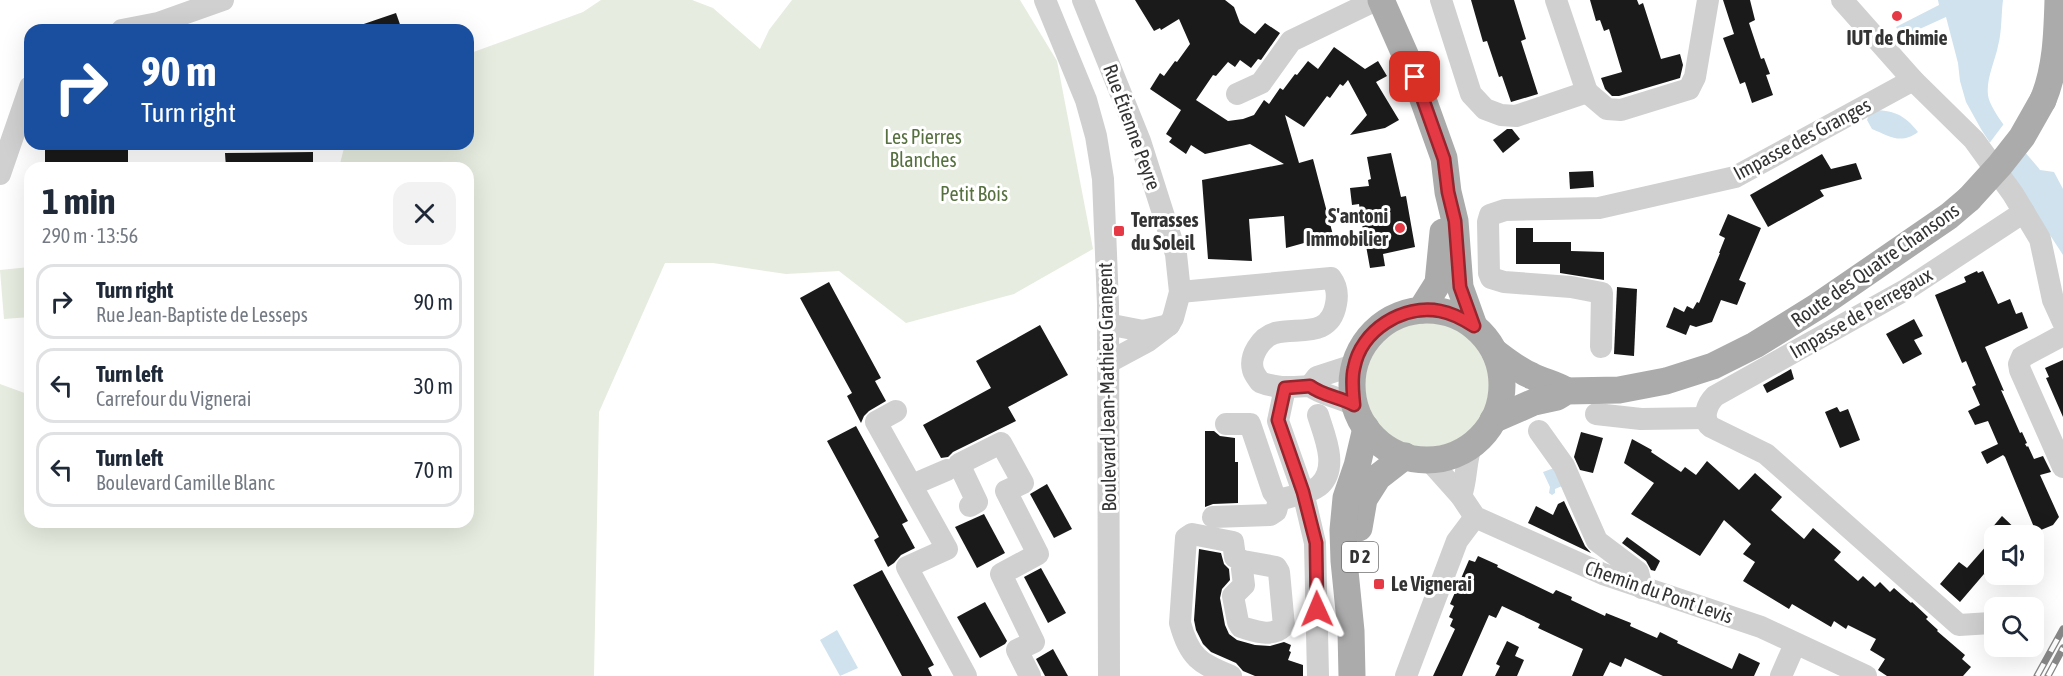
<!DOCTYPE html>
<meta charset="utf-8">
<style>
body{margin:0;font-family:"Asap Condensed",sans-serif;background:#f2f2f3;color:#1f2937;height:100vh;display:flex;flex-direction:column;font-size:22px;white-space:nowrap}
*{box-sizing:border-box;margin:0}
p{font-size:20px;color:#747a83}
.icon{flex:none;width:33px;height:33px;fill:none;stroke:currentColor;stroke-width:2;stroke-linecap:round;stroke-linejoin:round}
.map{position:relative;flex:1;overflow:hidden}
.details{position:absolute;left:24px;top:162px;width:450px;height:366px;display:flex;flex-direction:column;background:#fff;border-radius:18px;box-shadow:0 6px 24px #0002}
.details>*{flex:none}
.banner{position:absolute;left:24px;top:24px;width:450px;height:126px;border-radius:18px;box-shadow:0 6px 24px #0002;background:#1a4fa0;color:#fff;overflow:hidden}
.fabs{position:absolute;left:1984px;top:525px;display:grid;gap:12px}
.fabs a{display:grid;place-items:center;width:60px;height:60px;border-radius:12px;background:#fff;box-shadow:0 6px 24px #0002;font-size:30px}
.pin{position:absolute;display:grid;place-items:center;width:51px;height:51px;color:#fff;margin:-26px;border-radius:12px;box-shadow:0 3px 9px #0006}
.me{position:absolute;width:66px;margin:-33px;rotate:359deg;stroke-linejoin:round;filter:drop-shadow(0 0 4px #0008)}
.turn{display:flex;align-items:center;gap:21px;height:126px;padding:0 18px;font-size:27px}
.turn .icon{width:78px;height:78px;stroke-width:2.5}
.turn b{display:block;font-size:42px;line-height:51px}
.round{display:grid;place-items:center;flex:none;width:63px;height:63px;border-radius:18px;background:#f2f2f3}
.headline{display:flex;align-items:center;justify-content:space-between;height:102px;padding:0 18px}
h1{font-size:36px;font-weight:700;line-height:45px}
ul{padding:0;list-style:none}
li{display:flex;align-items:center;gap:18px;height:75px;margin:0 12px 9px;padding:0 6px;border:3px solid #e0e1e3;border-radius:18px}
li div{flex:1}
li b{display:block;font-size:22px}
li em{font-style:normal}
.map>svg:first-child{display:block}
</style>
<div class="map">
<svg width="2063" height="676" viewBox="0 0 2063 676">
<rect width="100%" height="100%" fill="#fff"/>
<!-- green -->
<g fill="#e6ecdf">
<path d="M601,0H692L713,8L760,49L769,30L792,0H1020L1057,61L1093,249L1014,294L906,323L839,271L786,274L713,263H665L599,412L594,676H0V384L30,395V522H468V168H339L345,144H468V54L583,12Z"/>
<path d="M30,267V317L4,319L0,270Z"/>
<circle cx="1427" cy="384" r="63"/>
</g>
<!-- water -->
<g fill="#cfe2ee">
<path d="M1938,0H2003C2001,15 2002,31 1998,46C1995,61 1986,79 1988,95C1990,113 2028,155 2040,170L2054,172L2063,189V255L1981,129L1966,102L1960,81L1958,63L1946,17L1902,37L1896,27L1939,5Z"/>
<path d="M1871,110C1893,110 1904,114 1918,132C1901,145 1889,136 1872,129L1867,120Z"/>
<path d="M1554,468L1562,486L1555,489V493L1552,495L1549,493L1550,487L1543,472Z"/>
<path d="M837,630L858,668L840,676L820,640Z"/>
</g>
<!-- pier -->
<path fill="#fff" d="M2006,121L2027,150L2008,175L1988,145Z"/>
<!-- building -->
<g fill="#1a1a1a">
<path d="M1135,0H1225L1234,7L1240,23L1255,34L1265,23L1280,33L1261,60L1258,59L1251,68L1240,60L1235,67L1228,62L1216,76L1213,75L1196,100L1228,121L1243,119L1254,115L1264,100L1269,104L1280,88L1283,90L1295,74L1297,75L1308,61L1318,69L1334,47L1365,69L1378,61L1387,76L1376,82L1399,120L1385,128L1350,135L1367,115L1348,80L1343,86L1340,84L1330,98L1327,96L1304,127L1285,115L1299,163L1313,159L1333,235L1286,248L1284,216L1249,219L1252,261L1208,259L1202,180L1284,164L1250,144L1205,154L1191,145L1186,154L1169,142L1172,138L1166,134L1181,110L1150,89L1160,73L1164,76L1175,61L1177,62L1190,44L1179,19L1161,30L1160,28L1154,31Z"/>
<path d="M1471,0H1514L1526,39L1521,41L1538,94L1511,102L1502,76L1499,77L1487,41L1483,42Z"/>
<path d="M1590,0H1637L1639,5L1643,3L1661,59L1680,54L1683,65L1680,78L1619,96H1612L1605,89L1601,78L1622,72L1609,29L1604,31L1600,20L1596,21Z"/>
<path d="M1723,0H1750L1755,20L1749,23L1761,59L1764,58L1770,74L1766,75L1773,95L1752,103L1745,82L1740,84L1723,38L1734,34Z"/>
<path d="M396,13L402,30H353L352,28Z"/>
<path d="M1507,129H1512L1520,139L1503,153L1493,140Z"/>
<path d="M128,147V168H45V148Z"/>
<path d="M313,152V168H226L225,153Z"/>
<path d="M1391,153L1401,197L1406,196L1415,247L1383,254L1385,266L1370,268L1365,240L1358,237L1363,230L1359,204L1352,205L1350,188L1369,186L1368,180L1371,179L1367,157Z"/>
<path d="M1822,154L1831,169L1856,163L1862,179L1820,190L1824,196L1768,227L1750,195Z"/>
<path d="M1593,171L1594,187L1570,189L1569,172Z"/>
<path d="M1728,214L1761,228L1739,280L1746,283L1737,305L1721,300L1712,322L1696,327L1690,325L1686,335L1666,327L1674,307L1684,312L1687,306L1693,309L1697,302L1699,303L1720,253H1719L1725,238L1719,235Z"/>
<path d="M1516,228H1533V242H1571V251L1604,252V280L1560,273V264H1516Z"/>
<path d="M1977,271L1978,273L1983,271L1998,304L2010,299L2016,314L2022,312L2028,328L1985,347L2004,391L2001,390L2020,433L2022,432L2027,443L2025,444L2027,447L2028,446L2034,459L2043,456L2051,472L2040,475L2059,517L2053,525L2036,532L2005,457L2003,455L1987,464L1981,452L1998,444L1988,421L1975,425L1968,411L1980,405L1972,387L1976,385L1966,361L1962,363L1935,295L1966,282L1964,277Z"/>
<path d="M829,282L881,378L875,381L886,401L869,411L864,416L861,423L847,396L852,393L800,298Z"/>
<path d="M1617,287L1637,289L1634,356L1614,354Z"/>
<path d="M1914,319L1923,336L1914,340L1922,354L1903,364L1886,334Z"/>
<path d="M1040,325L1068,375L1008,407L1016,421L953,452L948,457L941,458L923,425L991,388L976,361Z"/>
<path d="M2063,360V417L2046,378L2049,377L2045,368Z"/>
<path d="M1791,369L1794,379L1767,393L1763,385Z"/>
<path d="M1837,407L1840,412L1848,409L1860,440L1840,448L1825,412Z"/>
<path d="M856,426L908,521L902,524L915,548L901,555L894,563L888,567L874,540L879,537L827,441Z"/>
<path d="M1205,431H1214L1220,436L1235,438V462H1238V503L1213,504L1205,507Z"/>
<path d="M1581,432L1603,438L1593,473L1580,470L1574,457Z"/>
<path d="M1632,439L1652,450L1651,452L1681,472L1685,467L1696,475L1707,461L1739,490L1755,473L1782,497L1771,510L1804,539L1813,528L1841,552L1834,560L1858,581L1863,576L1875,587L1880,582L1890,592L1894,588L1911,603L1912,602L1928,617L1926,619L1938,630L1937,631L1965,655L1962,659L1971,667L1963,676H1887L1878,670L1885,659L1870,650L1876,639L1848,625L1846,629L1834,621L1831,627L1792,604L1789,609L1743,581L1755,562L1743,554L1751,544L1724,520L1700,556L1631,514L1654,483L1624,463Z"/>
<path d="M1047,484L1072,529L1054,538L1030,494Z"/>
<path d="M1564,501L1585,546L1591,553L1528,523L1536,506L1553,515L1558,504Z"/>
<path d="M984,514L1005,553L977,568L955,527Z"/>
<path d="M2002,516L2023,536H1985Z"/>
<path d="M1995,536V584L1984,574L1960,602L1940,584L1959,562L1967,568Z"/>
<path d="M1627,537L1660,561L1655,571L1651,570L1646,561L1622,543Z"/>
<path d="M1199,549L1221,553L1224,564L1229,569L1230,580L1222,589L1220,598L1225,625L1229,634L1237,640L1255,645L1270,646L1284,642L1291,645L1289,651L1291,652L1288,660L1303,665V676H1255L1243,671L1236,663L1211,652L1203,644L1196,630L1194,620Z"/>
<path d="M1478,556L1498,565L1497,567L1553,594L1556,590L1572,597L1571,600L1605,616L1606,613L1631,623L1630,626L1657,638L1660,632L1678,641L1677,643L1732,669L1739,653L1760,663L1754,676H1663L1625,658L1621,667L1610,662L1603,676H1572L1583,649L1538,628L1540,624L1502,606L1496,618L1489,615L1462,676H1433L1455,629L1450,626L1453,619L1449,617L1454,606L1450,604L1469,560L1475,562Z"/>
<path d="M1041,568L1066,613L1048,623L1024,577Z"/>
<path d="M882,570L934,665L928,668L932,676H902L853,585Z"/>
<path d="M985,602L1007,641L1005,644L980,658L957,617Z"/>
<path d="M1507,641L1519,647L1515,656L1524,660L1517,676H1495L1500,666L1496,664Z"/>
<path d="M1053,649L1068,676H1045L1036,659Z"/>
</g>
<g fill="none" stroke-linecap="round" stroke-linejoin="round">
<!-- minor -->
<g stroke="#d0d0d0" stroke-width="22">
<path d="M1045,0L1086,100L1096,136L1103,179L1108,304L1109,676"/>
<path d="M1083,0L1140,141L1176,254L1180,292L1173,318L1169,325"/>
<path d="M1441,0L1471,94L1485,109L1501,115L1516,116L1587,92L1607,109L1621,110L1689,89L1695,77L1708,0"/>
<path d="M1556,0L1587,92"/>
<path d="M1842,0L1913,80L1974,140L2013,194L2040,239L2053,300L2063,322"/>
<path d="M122,30L158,23L223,0"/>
<path d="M1237,94L1261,83L1291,41L1376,0"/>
<path d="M0,174L30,87"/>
<path d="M1180,292L1331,278C1337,286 1338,294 1336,304C1330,339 1298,327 1275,333C1261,337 1249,356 1253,370C1254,374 1258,379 1260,382C1277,389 1292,387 1310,386C1323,396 1340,397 1354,405"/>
<path d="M2063,335L2022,357L2019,364L2020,370L2063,467"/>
<path d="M1601,347L1602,293L1571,287L1504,282L1491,278L1489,273L1488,222L1490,215L1505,210L1599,208L1735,177L1913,80"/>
<path d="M1107,363L1148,341L1169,325L1143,331L1107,324"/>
<path d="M1310,386L1317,377L1354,365"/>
<path d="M1285,388L1278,421L1303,492L1315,543L1318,676"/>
<path d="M896,411L876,422L947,549L907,567L966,676"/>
<path d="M1596,414L1641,419L1705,418"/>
<path d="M1226,424H1250L1273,492L1279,500"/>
<path d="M1539,431L1564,466L1597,541L1638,572L1642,588"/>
<path d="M1428,459L1461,496C1467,479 1465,464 1471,446"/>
<path d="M912,485L947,470"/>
<path d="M1461,496L1475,517L1603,574L1761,627L1866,676"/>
<path d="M1279,500C1289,497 1313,492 1320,485C1339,467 1324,435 1318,415"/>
<path d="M970,506L977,502L959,464L1001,443L1023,483L1006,491L1038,554L1001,574L1034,642L1017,650L1030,676"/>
<path d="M1213,517L1270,515L1276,511L1279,500"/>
<path d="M1991,623L1959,625L1766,454L1711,427C1701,419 1707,404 1715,396L1907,289L2024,212"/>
<path d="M1231,676C1200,664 1189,657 1180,623L1186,538L1192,534L1233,542L1235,557L1243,561L1276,567L1279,572L1284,626C1272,638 1255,631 1241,627L1238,622L1233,596L1244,585L1242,569L1243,561"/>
<path d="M1406,676L1457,541L1475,517"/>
<path d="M1781,676L1795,644"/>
</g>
<!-- major -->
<g stroke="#ababab" stroke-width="27">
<path d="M1381,0L1415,77L1444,158L1448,192L1455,221L1460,287L1474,326"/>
<path d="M2043,100C2056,69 2057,34 2058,0"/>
<path d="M1421,310L1438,283L1443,232"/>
<circle cx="1427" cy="385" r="75"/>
<path d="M1495,352C1507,361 1518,370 1532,376C1544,382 1556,384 1567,391"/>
<path d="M1493,420L1534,402L1557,397L1567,391L1619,390L1666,381L1713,366L1755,345L1818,306L1949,216L1969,199"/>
<path d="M1359,528L1364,499L1378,477L1405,456"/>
<path d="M1352,676L1351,631L1344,561L1343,530L1346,498L1357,466L1366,428"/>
</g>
<defs>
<g id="rail">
<path d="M2037,676L2063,629"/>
<path d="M2048,676L2063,648"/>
</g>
</defs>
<!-- rail casing -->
<use href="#rail" stroke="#888" stroke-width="7"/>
<!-- rail -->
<use href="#rail" stroke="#fff" stroke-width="4.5" stroke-dasharray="14" stroke-linecap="butt"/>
<!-- major-bridge -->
<path stroke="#ababab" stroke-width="27" d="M1969,199L2000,165L2022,137L2043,100"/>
</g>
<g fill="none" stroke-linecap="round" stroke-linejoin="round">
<defs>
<path id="route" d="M1317,609L1316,543L1303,492L1278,420L1285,388L1310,386C1323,396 1340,397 1354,405C1353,392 1351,380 1354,368C1361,330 1403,304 1440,311C1452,313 1463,319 1474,326L1460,287L1455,221L1448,192L1444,159L1415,77"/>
</defs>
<!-- route casing -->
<use href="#route" stroke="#96252e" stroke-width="15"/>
<!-- route -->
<use href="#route" stroke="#e63946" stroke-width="10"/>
</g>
<!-- markers -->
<g fill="#e63946" stroke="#fff" stroke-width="2">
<circle cx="1897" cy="16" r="6"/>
<circle cx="1400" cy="228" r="6"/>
<rect x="1113" y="225" width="12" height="12" rx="3"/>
<rect x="1373" y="578" width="12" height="12" rx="3"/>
</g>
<g text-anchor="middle" stroke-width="6" stroke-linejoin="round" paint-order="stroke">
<!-- shield labels -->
<rect fill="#fff" stroke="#707070" stroke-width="1.5" x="1342" y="542" width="36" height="30" rx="4.5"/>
<g font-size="18" font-weight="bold" fill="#333">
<text x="1360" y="563">D 2</text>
</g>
<!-- poi labels -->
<g font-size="20" font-weight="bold" fill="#333" stroke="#fff" text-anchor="start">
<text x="1897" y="45" text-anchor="middle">IUT de Chimie</text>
<text x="1388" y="223" text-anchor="end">S'antoni<tspan x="1388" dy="23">Immobilier</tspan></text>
<text x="1131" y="227">Terrasses<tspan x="1131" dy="23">du Soleil</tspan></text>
<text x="1391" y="591">Le Vignerai</text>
</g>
<!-- street labels -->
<g font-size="20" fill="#333" stroke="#fff">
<text transform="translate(1132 127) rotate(70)" y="7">Rue Étienne Peyre</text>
<text transform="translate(1802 139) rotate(-28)" y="7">Impasse des Granges</text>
<text transform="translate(1875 265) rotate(-35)" y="7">Route des Quatre Chansons</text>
<text transform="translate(1861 313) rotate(-30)" y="7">Impasse de Perregaux</text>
<text transform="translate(1107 387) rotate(-91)" y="7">Boulevard Jean-Mathieu Grangent</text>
<text transform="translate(1659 592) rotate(19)" y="7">Chemin du Pont Levis</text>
</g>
<!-- park labels -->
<g font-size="20" fill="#56703f" stroke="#fff">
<text x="923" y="144">Les Pierres<tspan x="923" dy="23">Blanches</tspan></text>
<text x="974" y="201">Petit Bois</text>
</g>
</g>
</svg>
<div class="fabs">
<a><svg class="icon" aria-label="sound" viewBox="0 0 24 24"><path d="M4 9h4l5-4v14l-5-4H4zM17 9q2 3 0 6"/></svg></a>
<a><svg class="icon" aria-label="search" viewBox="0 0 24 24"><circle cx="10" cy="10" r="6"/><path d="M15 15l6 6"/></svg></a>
</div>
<div class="pin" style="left:1415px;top:77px;background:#d93025"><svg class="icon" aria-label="arrive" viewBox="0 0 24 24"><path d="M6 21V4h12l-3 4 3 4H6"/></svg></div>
<svg class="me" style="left:1317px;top:609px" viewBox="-20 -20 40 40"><path d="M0-17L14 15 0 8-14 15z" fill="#e63946" stroke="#fff" stroke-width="4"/></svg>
<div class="banner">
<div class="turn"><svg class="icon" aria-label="right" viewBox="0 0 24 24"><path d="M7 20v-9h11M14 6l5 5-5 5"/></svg><div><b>90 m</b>Turn right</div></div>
</div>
<section class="details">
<div class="headline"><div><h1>1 min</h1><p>290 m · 13:56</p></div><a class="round"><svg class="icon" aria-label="close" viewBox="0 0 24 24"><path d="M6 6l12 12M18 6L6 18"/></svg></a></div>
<ul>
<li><svg class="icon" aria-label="right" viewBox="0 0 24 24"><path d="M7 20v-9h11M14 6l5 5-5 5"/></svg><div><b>Turn right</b><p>Rue Jean-Baptiste de Lesseps</p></div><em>90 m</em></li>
<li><svg class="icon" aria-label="left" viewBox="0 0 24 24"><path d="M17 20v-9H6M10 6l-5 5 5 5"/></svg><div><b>Turn left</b><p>Carrefour du Vignerai</p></div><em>30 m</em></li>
<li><svg class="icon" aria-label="left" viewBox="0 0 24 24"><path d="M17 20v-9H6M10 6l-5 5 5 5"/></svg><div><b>Turn left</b><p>Boulevard Camille Blanc</p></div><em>70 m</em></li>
</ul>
</section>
</div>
